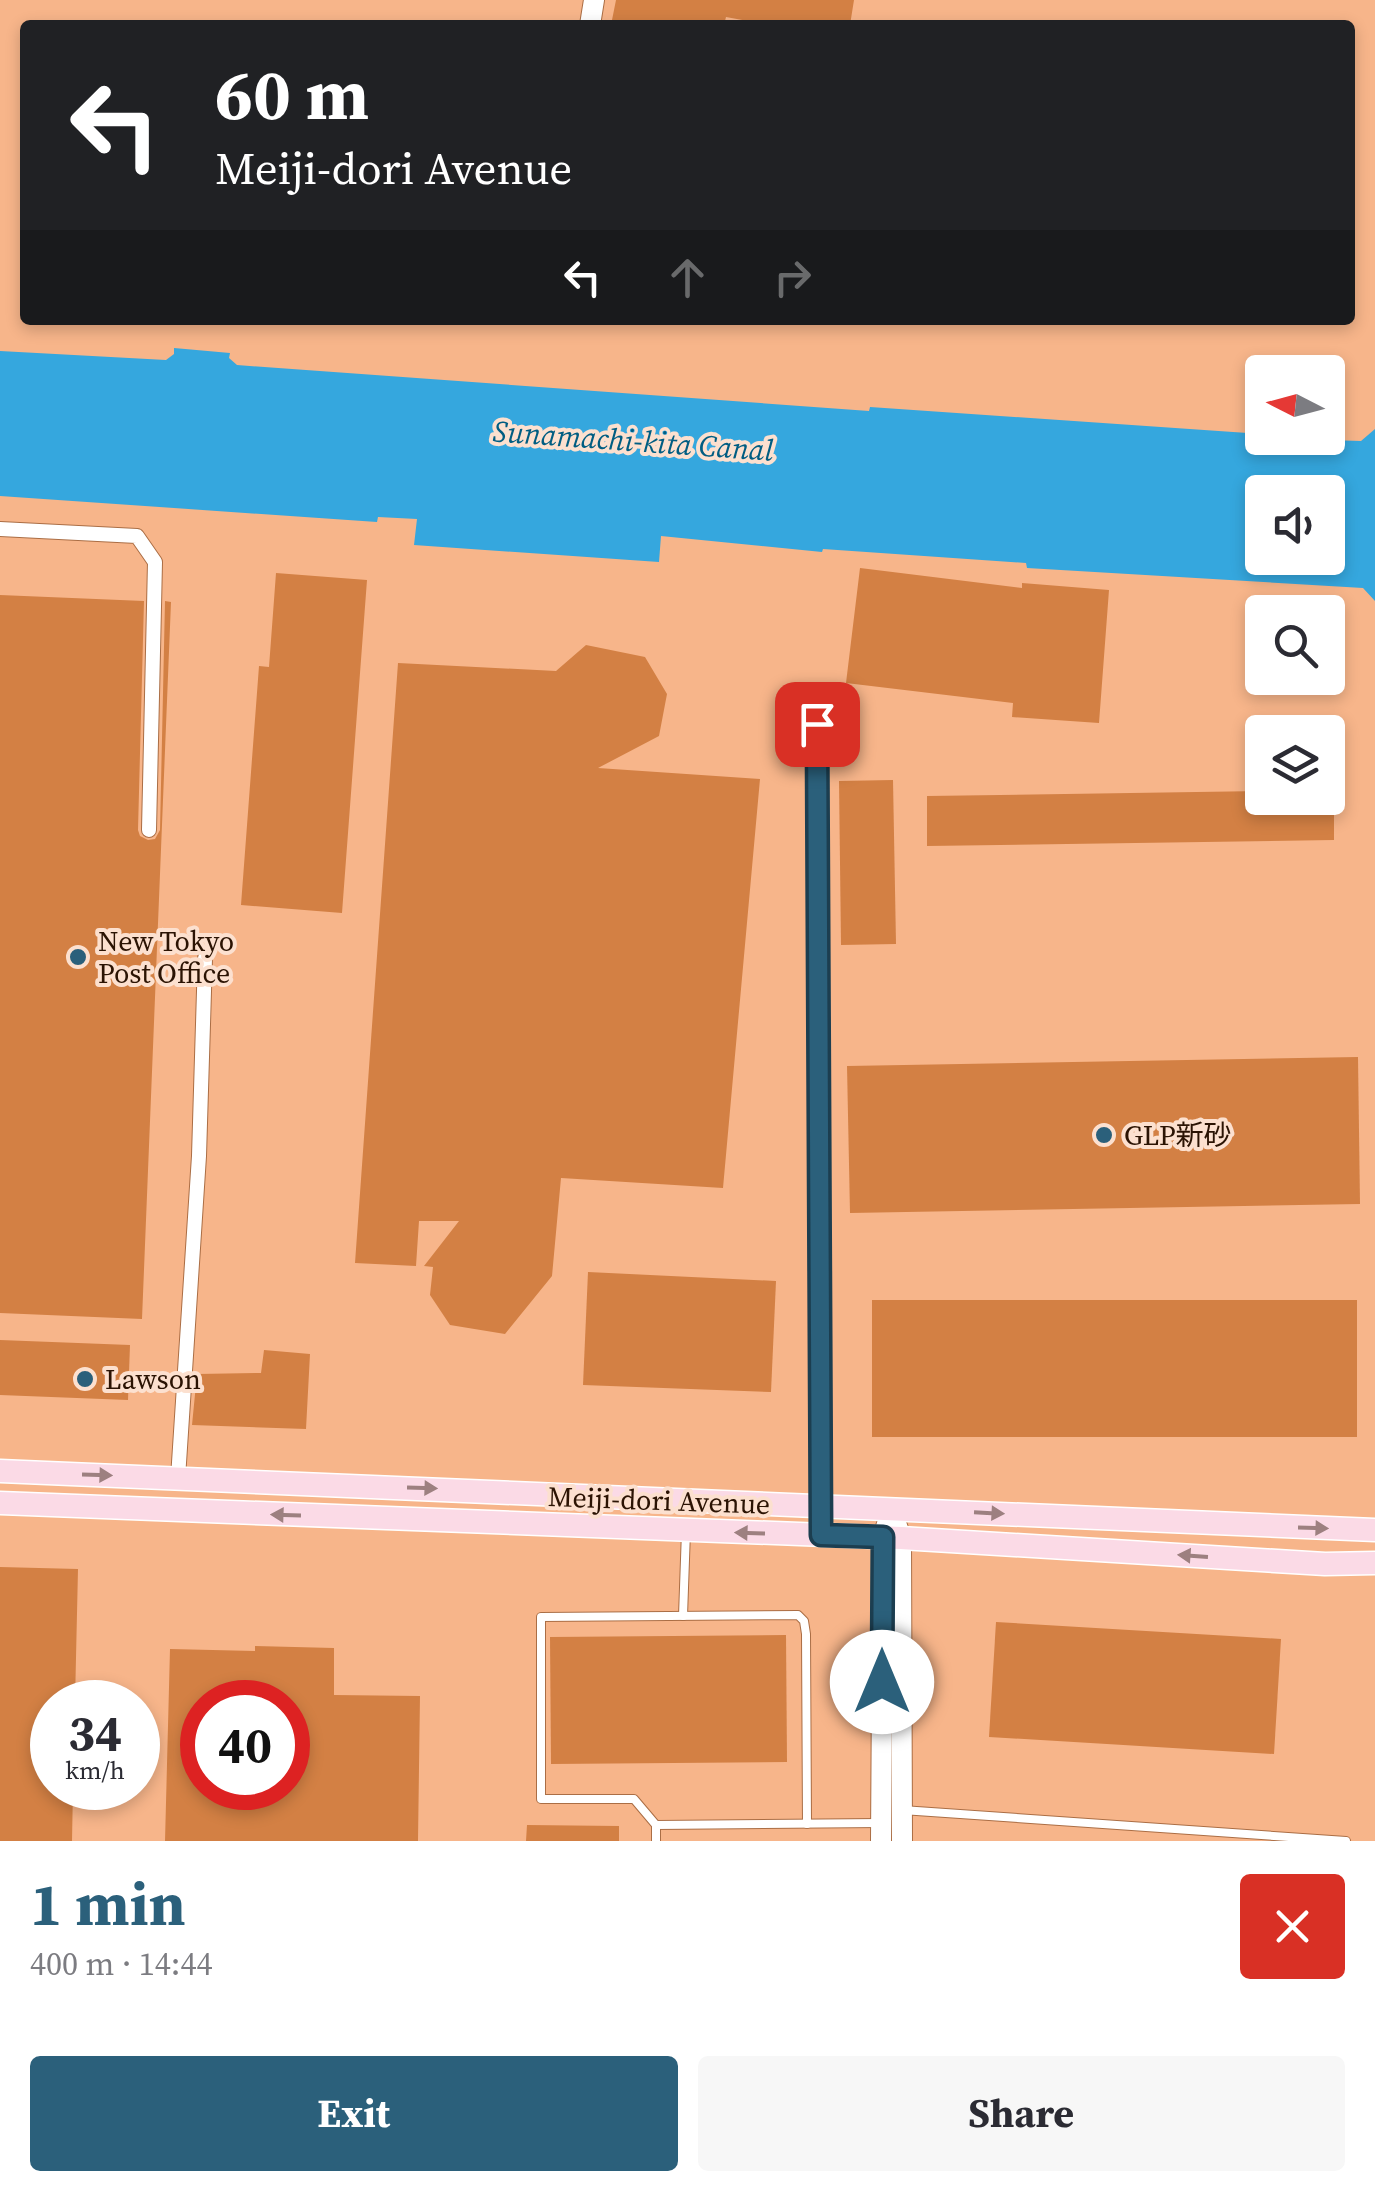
<!DOCTYPE html>
<meta charset="utf-8">
<style>
body{margin:0;font-family:"Source Serif 4","Noto Sans JP",serif;background:#f7f7f7;color:#2b2b33;height:100vh;display:flex;flex-direction:column;font-size:38px;white-space:nowrap}
*{box-sizing:border-box;margin:0}
p{font-size:32px;color:#7c7c81}
.icon{flex:none;width:55px;height:55px;fill:none;stroke:currentColor;stroke-width:2;stroke-linecap:round;stroke-linejoin:round}
.map{position:relative;height:1841px;overflow:hidden}
.sheet{display:flex;flex-direction:column;background:#fff;flex:1}
.sheet>*{flex:none}
.hud{position:absolute;left:20px;top:20px;width:1335px;height:305px;border-radius:10px;box-shadow:0 5px 15px #0003;background:#202124;color:#fff;overflow:hidden}
.needle{width:65px;rotate:276deg}
.controls{position:absolute;left:1245px;top:355px;display:grid;gap:20px}
.controls a{display:grid;place-items:center;width:100px;height:100px;border-radius:10px;background:#fff;box-shadow:0 5px 15px #0003;font-size:50px}
.speed{position:absolute;left:30px;top:1680px;display:flex;gap:20px;font-size:50px;font-weight:700;text-align:center}
.speed>*{display:grid;place-content:center;width:130px;height:130px;border-radius:50%;background:#fff;box-shadow:0 5px 15px #0003;line-height:1}
.speed small{font-size:25px;font-weight:400}
.speed .limit{border:15px solid #d22;background:#fff;color:#111}
.pin{position:absolute;display:grid;place-items:center;width:85px;height:85px;color:#fff;margin:-42px;border-radius:20px;box-shadow:0 5px 15px #0006}
.me{position:absolute;width:110px;margin:-55px;rotate:0deg;stroke-linejoin:round;filter:drop-shadow(0 0 8px #0008)}
.turn{display:flex;align-items:center;gap:35px;height:210px;padding:0 30px;font-size:45px}
.turn .icon{width:130px;height:130px;stroke-width:2.5}
.turn b{display:block;font-size:70px;line-height:85px}
.lanes{display:flex;align-items:center;height:95px;padding:0 30px;background:#0003;justify-content:center;gap:50px;direction:ltr}
.lanes .off{opacity:.35}
.round{display:grid;place-items:center;flex:none;width:105px;height:105px;border-radius:10px;background:#f7f7f7}
.summary{display:flex;align-items:center;justify-content:space-between;height:170px;padding:0 30px}
h1{font-size:60px;font-weight:700;line-height:75px;color:#2b607b}
.primary-button{display:flex;gap:20px;margin-top:auto;padding:20px 30px}
.primary-button a{flex:1;height:115px;border-radius:10px;background:#2b607b;color:#fff;font-size:40px;font-weight:700;line-height:115px;text-align:center}
.primary-button a+a{background:#f7f7f7;color:#2b2b33}
.map>svg:first-child{display:block}
</style>
<div class="map">
<svg width="1375" height="1841" viewBox="0 0 1375 1841">
<rect width="100%" height="100%" fill="#f7b58a"/>
<!-- water -->
<path fill="#35a7de" fill-rule="evenodd" d="M174,348L230,353L229,358L237,365L869,411L870,407L1262,434V438L1361,441L1375,429V601L1363,588L1027,568L1026,563L823,549L822,552L661,536L659,562L414,545L417,519L378,517L377,522L0,496V351L166,360L174,354ZM1262,492H1328V558H1262Z"/>
<!-- building -->
<g fill="#d38044" fill-rule="evenodd">
<path d="M616,0H854L850,25H770L726,17L724,25H611Z"/>
<path d="M860,568L1022,588V583L1109,590L1099,723L1012,717L1013,703L846,683Z"/>
<path d="M276,573L367,580L342,913L241,905L259,666L269,667Z"/>
<path d="M0,595L144,601L138,830L140,836L148,840L155,839L160,830L165,601L171,602L142,1319L0,1313Z"/>
<path d="M586,645L645,657L667,694L659,736L598,768L760,779L723,1188L561,1178L552,1276L505,1334L450,1325L430,1295L433,1267L424,1266L459,1221H419L416,1266L355,1263L398,663L556,671Z"/>
<path d="M893,780L896,944L841,945L839,781Z"/>
<path d="M1262,791V798H1334V840L927,846V796Z"/>
<path d="M1358,1057L1360,1204L850,1213L847,1066Z"/>
<path d="M588,1272L776,1281L771,1392L583,1385Z"/>
<rect x="872" y="1300" width="485" height="137"/>
<path d="M0,1340L130,1345L128,1400L0,1395Z"/>
<path d="M264,1350L310,1354L306,1429L192,1425L197,1374L261,1373Z"/>
<path d="M0,1567L78,1569L75,1702H52V1788H73L72,1841H0Z"/>
<path d="M996,1622L1281,1639L1274,1754L989,1737Z"/>
<path d="M786,1635L787,1762L551,1764L550,1637Z"/>
<path d="M255,1646L334,1648V1695L420,1696L418,1841H165L170,1649L255,1651ZM202,1702H288V1788H202Z"/>
<path d="M527,1825L619,1826V1841H526Z"/>
</g>
<g fill="none" stroke-linecap="round" stroke-linejoin="round">
<defs>
<g id="lane">
<path d="M683,1616L686,1531"/>
<path d="M902,1810L1346,1841"/>
<path d="M656,1825L881,1823"/>
<path d="M656,1841V1825L634,1799H541V1617L798,1615L804,1621L806,1634L807,1824"/>
</g>
<g id="street">
<path d="M0,529L137,536L155,562L149,830"/>
<path d="M178,1478L199,1156L205,958"/>
</g>
<g id="secondary">
<path d="M590,25L594,0"/>
<path d="M817,725L821,1535"/>
<path d="M891,1508L901,1538L902,1841"/>
<path d="M881,1841L883,1537L887,1524"/>
</g>
<g id="primary">
<path d="M0,1471L1375,1530"/>
<path d="M0,1503L901,1538L1325,1564L1375,1563"/>
</g>
</defs>
<!-- lane casing -->
<use href="#lane" stroke="#ab6e45" stroke-width="10"/>
<!-- street casing -->
<use href="#street" stroke="#ab6e45" stroke-width="16"/>
<!-- secondary casing -->
<use href="#secondary" stroke="#ab6e45" stroke-width="22"/>
<!-- primary casing -->
<use href="#primary" stroke="#fff" stroke-width="25"/>
<!-- lane -->
<use href="#lane" stroke="#fff" stroke-width="8"/>
<!-- street -->
<use href="#street" stroke="#fff" stroke-width="14"/>
<!-- secondary -->
<use href="#secondary" stroke="#fff" stroke-width="20"/>
<!-- primary -->
<use href="#primary" stroke="#fbdae6" stroke-width="22"/>
</g>
<!-- one-way arrows -->
<defs><path id="oneway-solid" d="M-6-.8H1V-3.2L6.5 0L1 3.2V.8H-6Z" transform="scale(2.5)"/></defs>
<g fill="#9d8080">
<use href="#oneway-solid" transform="translate(97 1475) rotate(2)"/>
<use href="#oneway-solid" transform="translate(422 1488) rotate(2)"/>
<use href="#oneway-solid" transform="translate(989 1513) rotate(3)"/>
<use href="#oneway-solid" transform="translate(286 1515) rotate(-178)"/>
<use href="#oneway-solid" transform="translate(1313 1528) rotate(2)"/>
<use href="#oneway-solid" transform="translate(750 1533) rotate(-178)"/>
<use href="#oneway-solid" transform="translate(1193 1556) rotate(-176)"/>
</g>
<g fill="none" stroke-linecap="round" stroke-linejoin="round">
<defs>
<path id="route" d="M817,724L821,1535L883,1537L882,1682"/>
</defs>
<!-- route casing -->
<use href="#route" stroke="#1c3e50" stroke-width="25"/>
<!-- route -->
<use href="#route" stroke="#2b607b" stroke-width="18"/>
</g>
<!-- markers -->
<g fill="#2b607b" stroke="#fce0cf" stroke-width="4">
<circle cx="78" cy="957" r="10"/>
<circle cx="1104" cy="1135" r="10"/>
<circle cx="85" cy="1379" r="10"/>
</g>
<g text-anchor="middle" stroke-width="8" stroke-linejoin="round" paint-order="stroke">
<!-- poi labels -->
<g font-size="28" fill="#2b1303" stroke="#fce0cf" text-anchor="start">
<text x="98" y="951">New Tokyo<tspan x="98" dy="32">Post Office</tspan></text>
<text x="1124" y="1145">GLP新砂</text>
<text x="105" y="1389">Lawson</text>
</g>
<!-- street labels -->
<g font-size="28" fill="#2b1303" stroke="#fce0cf">
<text transform="translate(659 1500) rotate(2)" y="10">Meiji-dori Avenue</text>
</g>
<!-- water labels -->
<g font-size="30" font-style="italic" fill="#015d82" stroke="#fce0cf">
<text transform="translate(633 441) rotate(4)" y="10">Sunamachi-kita Canal</text>
</g>
</g>
</svg>
<div class="controls">
<a><svg class="needle" viewBox="-14 -14 28 28"><path d="M0-13l5 13h-10z" fill="#e53935"/><path d="M0 13l5-13h-10z" fill="#7c7c81"/></svg></a>
<a><svg class="icon" aria-label="sound" viewBox="0 0 24 24"><path d="M4 9h4l5-4v14l-5-4H4zM17 9q2 3 0 6"/></svg></a>
<a><svg class="icon" aria-label="search" viewBox="0 0 24 24"><circle cx="10" cy="10" r="6"/><path d="M15 15l6 6"/></svg></a>
<a><svg class="icon" aria-label="layers" viewBox="0 0 24 24"><path d="M12 4l9 5-9 5-9-5zM3 14l9 5 9-5"/></svg></a>
</div>
<div class="speed"><div>34<small>km/h</small></div><div class="limit">40</div></div>
<div class="pin" style="left:817px;top:724px;background:#d93025"><svg class="icon" aria-label="arrive" viewBox="0 0 24 24"><path d="M6 21V4h12l-3 4 3 4H6"/></svg></div>
<svg class="me" style="left:882px;top:1682px" viewBox="-20 -20 40 40"><circle r="19" fill="#fff"/><path d="M0-13L10 11 0 6-10 11z" fill="#2b607b"/></svg>
<div class="hud">
<div class="turn"><svg class="icon" aria-label="left" viewBox="0 0 24 24"><path d="M17 20v-9H6M10 6l-5 5 5 5"/></svg><div><b>60 m</b>Meiji-dori Avenue</div></div>
<div class="lanes"><svg class="icon" aria-label="left" viewBox="0 0 24 24"><path d="M17 20v-9H6M10 6l-5 5 5 5"/></svg><svg class="icon off" aria-label="ahead" viewBox="0 0 24 24"><path d="M12 20V5M6 11l6-6 6 6"/></svg><svg class="icon off" aria-label="right" viewBox="0 0 24 24"><path d="M7 20v-9h11M14 6l5 5-5 5"/></svg></div>
</div>
</div>
<section class="sheet">
<div class="summary"><div><h1>1 min</h1><p>400 m · 14:44</p></div><a class="round" style="background:#d93025;color:#fff"><svg class="icon" aria-label="close" viewBox="0 0 24 24"><path d="M6 6l12 12M18 6L6 18"/></svg></a></div>
<div class="primary-button"><a>Exit</a><a>Share</a></div>
</section>
